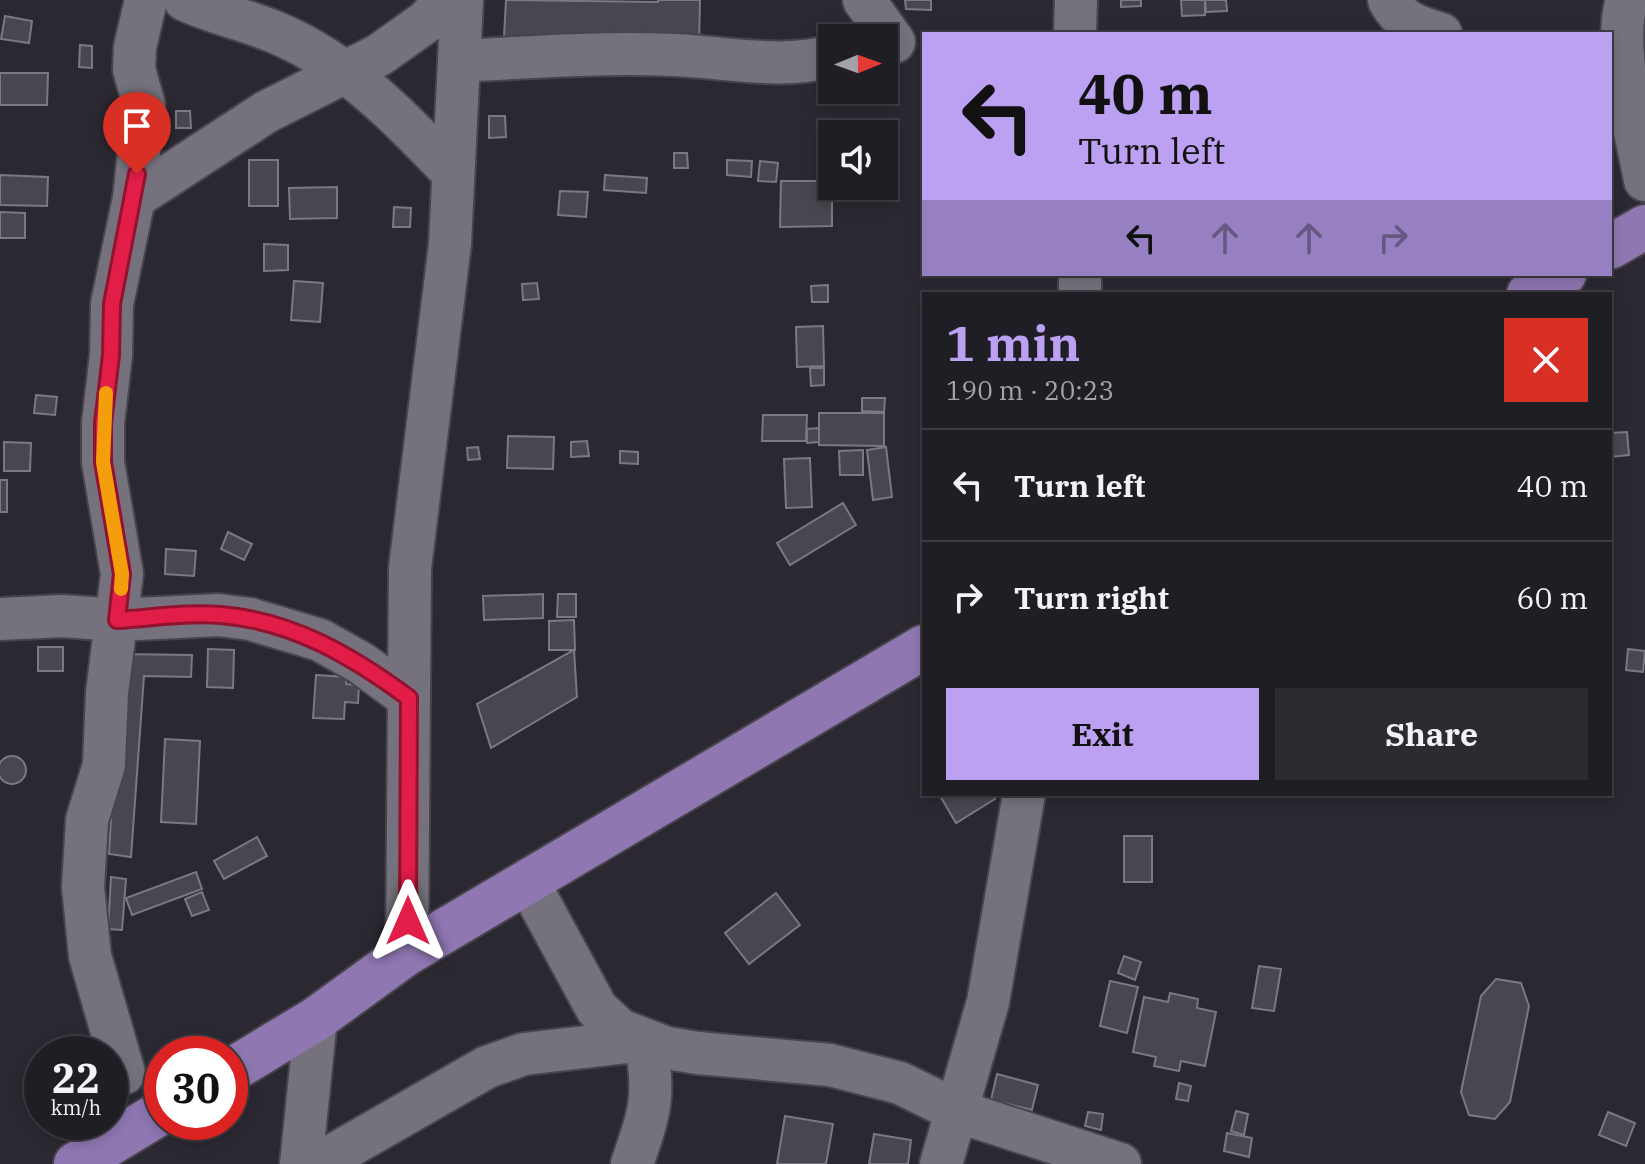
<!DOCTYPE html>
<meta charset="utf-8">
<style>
body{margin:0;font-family:"IBM Plex Serif",serif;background:#2d2b32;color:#f1f3f6;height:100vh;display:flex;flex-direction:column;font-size:30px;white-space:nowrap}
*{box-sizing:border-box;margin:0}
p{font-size:26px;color:#a2a2a7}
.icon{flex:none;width:44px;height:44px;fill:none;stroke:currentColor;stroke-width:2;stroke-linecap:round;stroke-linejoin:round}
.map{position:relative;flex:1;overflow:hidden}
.panel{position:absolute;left:922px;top:292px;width:690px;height:504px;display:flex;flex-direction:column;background:#201e25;border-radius:0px;box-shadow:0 4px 12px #0003,0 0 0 2px #3d3c42}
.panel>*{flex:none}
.top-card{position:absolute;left:922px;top:32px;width:690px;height:244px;border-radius:0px;box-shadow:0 4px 12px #0003,0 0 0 2px #3d3c42;background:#bca0f2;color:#111;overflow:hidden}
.needle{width:52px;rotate:89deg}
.controls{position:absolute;left:818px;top:24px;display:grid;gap:16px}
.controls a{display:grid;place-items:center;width:80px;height:80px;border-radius:0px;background:#201e25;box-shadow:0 4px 12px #0003,0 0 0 2px #3d3c42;font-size:40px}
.speed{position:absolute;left:24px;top:1036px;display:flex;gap:16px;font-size:40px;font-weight:700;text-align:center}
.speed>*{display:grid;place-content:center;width:104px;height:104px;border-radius:50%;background:#201e25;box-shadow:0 4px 12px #0003,0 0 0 2px #3d3c42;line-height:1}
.speed small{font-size:20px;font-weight:400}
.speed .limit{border:12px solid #d22;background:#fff;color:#111}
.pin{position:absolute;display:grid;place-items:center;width:68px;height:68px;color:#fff;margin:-82px -34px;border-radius:50% 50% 50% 0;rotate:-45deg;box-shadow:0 0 8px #0007}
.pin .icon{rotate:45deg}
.me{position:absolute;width:88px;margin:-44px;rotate:0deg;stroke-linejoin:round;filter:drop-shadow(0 0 6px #0008)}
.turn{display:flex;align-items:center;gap:28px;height:168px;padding:0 24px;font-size:36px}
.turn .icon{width:104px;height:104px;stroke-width:2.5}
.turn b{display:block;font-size:56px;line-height:68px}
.lanes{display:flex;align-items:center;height:76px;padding:0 24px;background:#0003;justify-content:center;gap:40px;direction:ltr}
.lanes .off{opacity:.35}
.round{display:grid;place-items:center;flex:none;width:84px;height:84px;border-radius:0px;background:#2d2b32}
.summary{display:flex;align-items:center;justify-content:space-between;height:136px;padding:0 24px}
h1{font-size:48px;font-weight:700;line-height:60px;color:#bca0f2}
.button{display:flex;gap:16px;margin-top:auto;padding:16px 24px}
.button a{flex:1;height:92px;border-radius:0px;background:#bca0f2;color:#111;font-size:32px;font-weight:700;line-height:92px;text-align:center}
.button a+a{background:#2d2b32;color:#f1f3f6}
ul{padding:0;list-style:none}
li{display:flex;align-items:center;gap:24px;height:112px;padding:0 24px;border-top:2px solid #3d3c42}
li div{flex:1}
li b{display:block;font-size:30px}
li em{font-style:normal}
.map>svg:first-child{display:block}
</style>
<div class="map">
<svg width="1645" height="1164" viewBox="0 0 1645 1164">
<rect width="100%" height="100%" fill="#2b2831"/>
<!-- building -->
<g fill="#49464f" stroke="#7c7883" stroke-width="2">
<path d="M506,0L658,2V0H700L699,46L504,37Z"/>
<path d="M905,0H931V10L906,9Z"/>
<path d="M1121,0H1141V6L1121,7Z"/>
<path d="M1181,0H1205V15L1182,16Z"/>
<path d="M1205,0H1226L1227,11L1206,12Z"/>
<path d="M5,16L32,21L29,43L1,39Z"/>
<path d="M80,45L92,46V68L79,67Z"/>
<path d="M0,73H48L47,105H0Z"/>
<path d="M176,111H190L191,128H176Z"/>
<path d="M489,116H505L506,137L489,138Z"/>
<path d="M674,153H687L688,168H674Z"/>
<rect x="249" y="160" width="29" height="46"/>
<path d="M727,160L752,161L751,177L727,175Z"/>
<path d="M760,161L778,163L776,182L758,181Z"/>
<path d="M0,175L48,177L47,206L0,205Z"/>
<path d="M605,175L647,178L646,193L604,190Z"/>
<path d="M781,181H832V226L780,227Z"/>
<path d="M337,187V218L290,219L289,188Z"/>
<path d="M560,191L588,192L586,217L558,215Z"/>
<path d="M394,207L411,208L410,227H393Z"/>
<path d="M0,212L25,213V238H0Z"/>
<path d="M264,244L288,245V270L264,271Z"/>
<path d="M294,281L323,283L320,322L291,320Z"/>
<path d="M537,283L539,299L523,300L522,284Z"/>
<path d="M828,285V302H812L811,286Z"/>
<path d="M823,326L824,366L797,367L796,327Z"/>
<path d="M810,368H824V385L811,386Z"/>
<path d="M36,395L57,397L55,415L34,413Z"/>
<path d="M862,398H885L884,412L862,411Z"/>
<path d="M819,413H884V446L819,445Z"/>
<path d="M763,415H807L806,441H762Z"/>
<path d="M819,428V442L807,443V429Z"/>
<path d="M1627,432L1629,455L1610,457V433Z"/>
<path d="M508,436L554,437L553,469L507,468Z"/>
<path d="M587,441L589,456L571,457V442Z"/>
<path d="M4,442L31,443L30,471H4Z"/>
<path d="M478,447L480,459L468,460L467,448Z"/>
<path d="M886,447L892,497L873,500L867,450Z"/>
<path d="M863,450V475H840L839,451Z"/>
<path d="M620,451L638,452V464L620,463Z"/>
<path d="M810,458L812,507L786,508L784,459Z"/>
<rect x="0" y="480" width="7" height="32"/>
<path d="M843,503L856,525L790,565L777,543Z"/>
<path d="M228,532L252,544L244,560L221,549Z"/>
<path d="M166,549L196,551L194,576L165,574Z"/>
<path d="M543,594V618L484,620L483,596Z"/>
<path d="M558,594H576V617H557Z"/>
<path d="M574,620L575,650H549V621Z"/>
<rect x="38" y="647" width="25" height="24"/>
<path d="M208,649L234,650L233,688L207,687Z"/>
<path d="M1628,649L1645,651L1643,672L1626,670Z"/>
<path d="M574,650L577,697L491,748L477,704Z"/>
<path d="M120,654L192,655L191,677L144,676L131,857L109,854Z"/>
<path d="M316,675L347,677L346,684L359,685L358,703L345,702L344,719L313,718Z"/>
<path d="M165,739L200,741L196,824L161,822Z"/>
<circle cx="12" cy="770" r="14"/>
<path d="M939,794H992L995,799L956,823Z"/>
<rect x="1124" y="836" width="28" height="46"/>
<path d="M257,837L267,856L224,879L214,861Z"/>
<path d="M196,872L202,889L132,915L126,898Z"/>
<path d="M111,877L126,879L122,930L108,929Z"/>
<path d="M202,892L209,910L192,916L185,899Z"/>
<path d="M776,893L800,925L749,964L725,933Z"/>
<path d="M1124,956L1141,962L1135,980L1118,973Z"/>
<path d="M1259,966L1281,969L1274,1011L1252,1008Z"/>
<path d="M1496,979L1521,983L1529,1006L1510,1102L1495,1119L1469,1115L1461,1092L1481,996Z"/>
<path d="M1110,981L1138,987L1127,1033L1100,1026Z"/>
<path d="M1170,993L1198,999L1197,1008L1216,1012L1205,1066L1181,1061L1179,1071L1154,1066L1156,1057L1133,1052L1144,997L1168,1002Z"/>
<path d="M997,1074L1038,1085L1032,1110L991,1100Z"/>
<path d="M1179,1083L1191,1086L1188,1101L1176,1099Z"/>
<path d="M1236,1111L1248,1114L1244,1135L1231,1131Z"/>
<path d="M1088,1112L1103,1114L1101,1130L1085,1126Z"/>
<path d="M1608,1112L1635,1123L1626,1146L1599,1135Z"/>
<path d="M785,1116L833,1124L826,1164H777Z"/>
<path d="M1227,1133L1252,1138L1249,1157L1224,1151Z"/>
<path d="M874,1134L911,1140L908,1164H869Z"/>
</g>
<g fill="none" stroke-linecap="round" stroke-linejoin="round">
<defs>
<g id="minor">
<path d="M185,0C215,14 247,20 277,33C348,63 402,119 453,173"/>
<path d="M864,0L894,42"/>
<path d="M1389,0C1400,22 1418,27 1441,34"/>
<path d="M1627,0C1612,46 1636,132 1645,180"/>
<path d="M1075,34L1076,0"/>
<path d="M460,61C531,57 602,52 674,55C726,57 780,70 832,56"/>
<path d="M134,198L266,112L379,55L427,21L445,0"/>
<path d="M1080,274V294"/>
<path d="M0,619L62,616L117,620L218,615L250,619L320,640L361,663L409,698"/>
<path d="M528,882L597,1009L620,1030L667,1048L698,1053L830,1065L900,1083L957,1111L1120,1164"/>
<path d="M407,953L410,568L450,244L462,0"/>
<path d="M124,1073L90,956L83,887L87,820L104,765L107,693L122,574L103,462V423L111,355L112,304L134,198L144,105L134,69L135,47L146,0"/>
<path d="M301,1164L316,1019"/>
<path d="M318,1164L487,1067L524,1054L645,1040C656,1095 650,1112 632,1164"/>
<path d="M941,1164L988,1002L1024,794"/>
</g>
<g id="major">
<path d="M1610,247L1645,227"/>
<path d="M1529,294L1564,274"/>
<path d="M230,1071L316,1019L407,953L924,647"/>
<path d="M76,1164L162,1112"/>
</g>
</defs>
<!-- minor casing -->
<use href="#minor" stroke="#47444c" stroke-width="46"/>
<!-- major casing -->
<use href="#major" stroke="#47444c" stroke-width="48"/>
<!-- minor -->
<use href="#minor" stroke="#76727d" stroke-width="42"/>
<!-- major -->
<use href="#major" stroke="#8f77b2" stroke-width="44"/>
</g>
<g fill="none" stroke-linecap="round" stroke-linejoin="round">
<defs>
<path id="route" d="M137,174L112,304L111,355L103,423V462L122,574L117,620C151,618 187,612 221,615C293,621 352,656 409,698L408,921"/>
</defs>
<!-- route casing -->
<use href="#route" stroke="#92132f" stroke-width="20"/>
<!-- route -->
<use href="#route" stroke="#e11d48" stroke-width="14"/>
<!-- slow -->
<path stroke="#f59e0b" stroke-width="14" d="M106,393L103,462L122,574L121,589"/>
</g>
</svg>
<div class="controls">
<a><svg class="needle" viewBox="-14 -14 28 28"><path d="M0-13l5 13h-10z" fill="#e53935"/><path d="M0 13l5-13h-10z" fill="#a2a2a7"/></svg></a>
<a><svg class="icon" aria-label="sound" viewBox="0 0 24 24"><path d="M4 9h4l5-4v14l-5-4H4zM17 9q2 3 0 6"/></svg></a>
</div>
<div class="speed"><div>22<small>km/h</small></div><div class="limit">30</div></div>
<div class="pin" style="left:137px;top:174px;background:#d93025"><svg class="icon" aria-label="arrive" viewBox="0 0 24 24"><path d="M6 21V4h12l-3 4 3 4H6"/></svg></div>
<svg class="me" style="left:408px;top:921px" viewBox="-20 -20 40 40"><path d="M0-17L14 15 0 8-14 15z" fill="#e11d48" stroke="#fff" stroke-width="4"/></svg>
<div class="top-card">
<div class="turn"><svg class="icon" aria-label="left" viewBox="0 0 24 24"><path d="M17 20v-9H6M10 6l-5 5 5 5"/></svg><div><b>40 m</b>Turn left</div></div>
<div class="lanes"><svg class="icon" aria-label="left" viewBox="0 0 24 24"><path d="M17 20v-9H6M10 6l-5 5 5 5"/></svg><svg class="icon off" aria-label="ahead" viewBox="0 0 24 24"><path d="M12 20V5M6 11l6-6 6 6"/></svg><svg class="icon off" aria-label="ahead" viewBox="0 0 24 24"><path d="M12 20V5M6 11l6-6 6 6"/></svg><svg class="icon off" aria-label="right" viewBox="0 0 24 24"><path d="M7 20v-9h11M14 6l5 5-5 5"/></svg></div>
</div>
<section class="panel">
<div class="summary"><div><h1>1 min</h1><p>190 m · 20:23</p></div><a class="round" style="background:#d93025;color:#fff"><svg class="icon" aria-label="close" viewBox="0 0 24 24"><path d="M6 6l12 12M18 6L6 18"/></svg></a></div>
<ul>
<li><svg class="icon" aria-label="left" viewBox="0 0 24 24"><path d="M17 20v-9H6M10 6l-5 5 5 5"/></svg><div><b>Turn left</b></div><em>40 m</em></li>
<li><svg class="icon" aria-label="right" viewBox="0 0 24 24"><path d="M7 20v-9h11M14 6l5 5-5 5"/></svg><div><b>Turn right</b></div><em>60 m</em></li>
</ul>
<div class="button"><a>Exit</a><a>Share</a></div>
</section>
</div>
